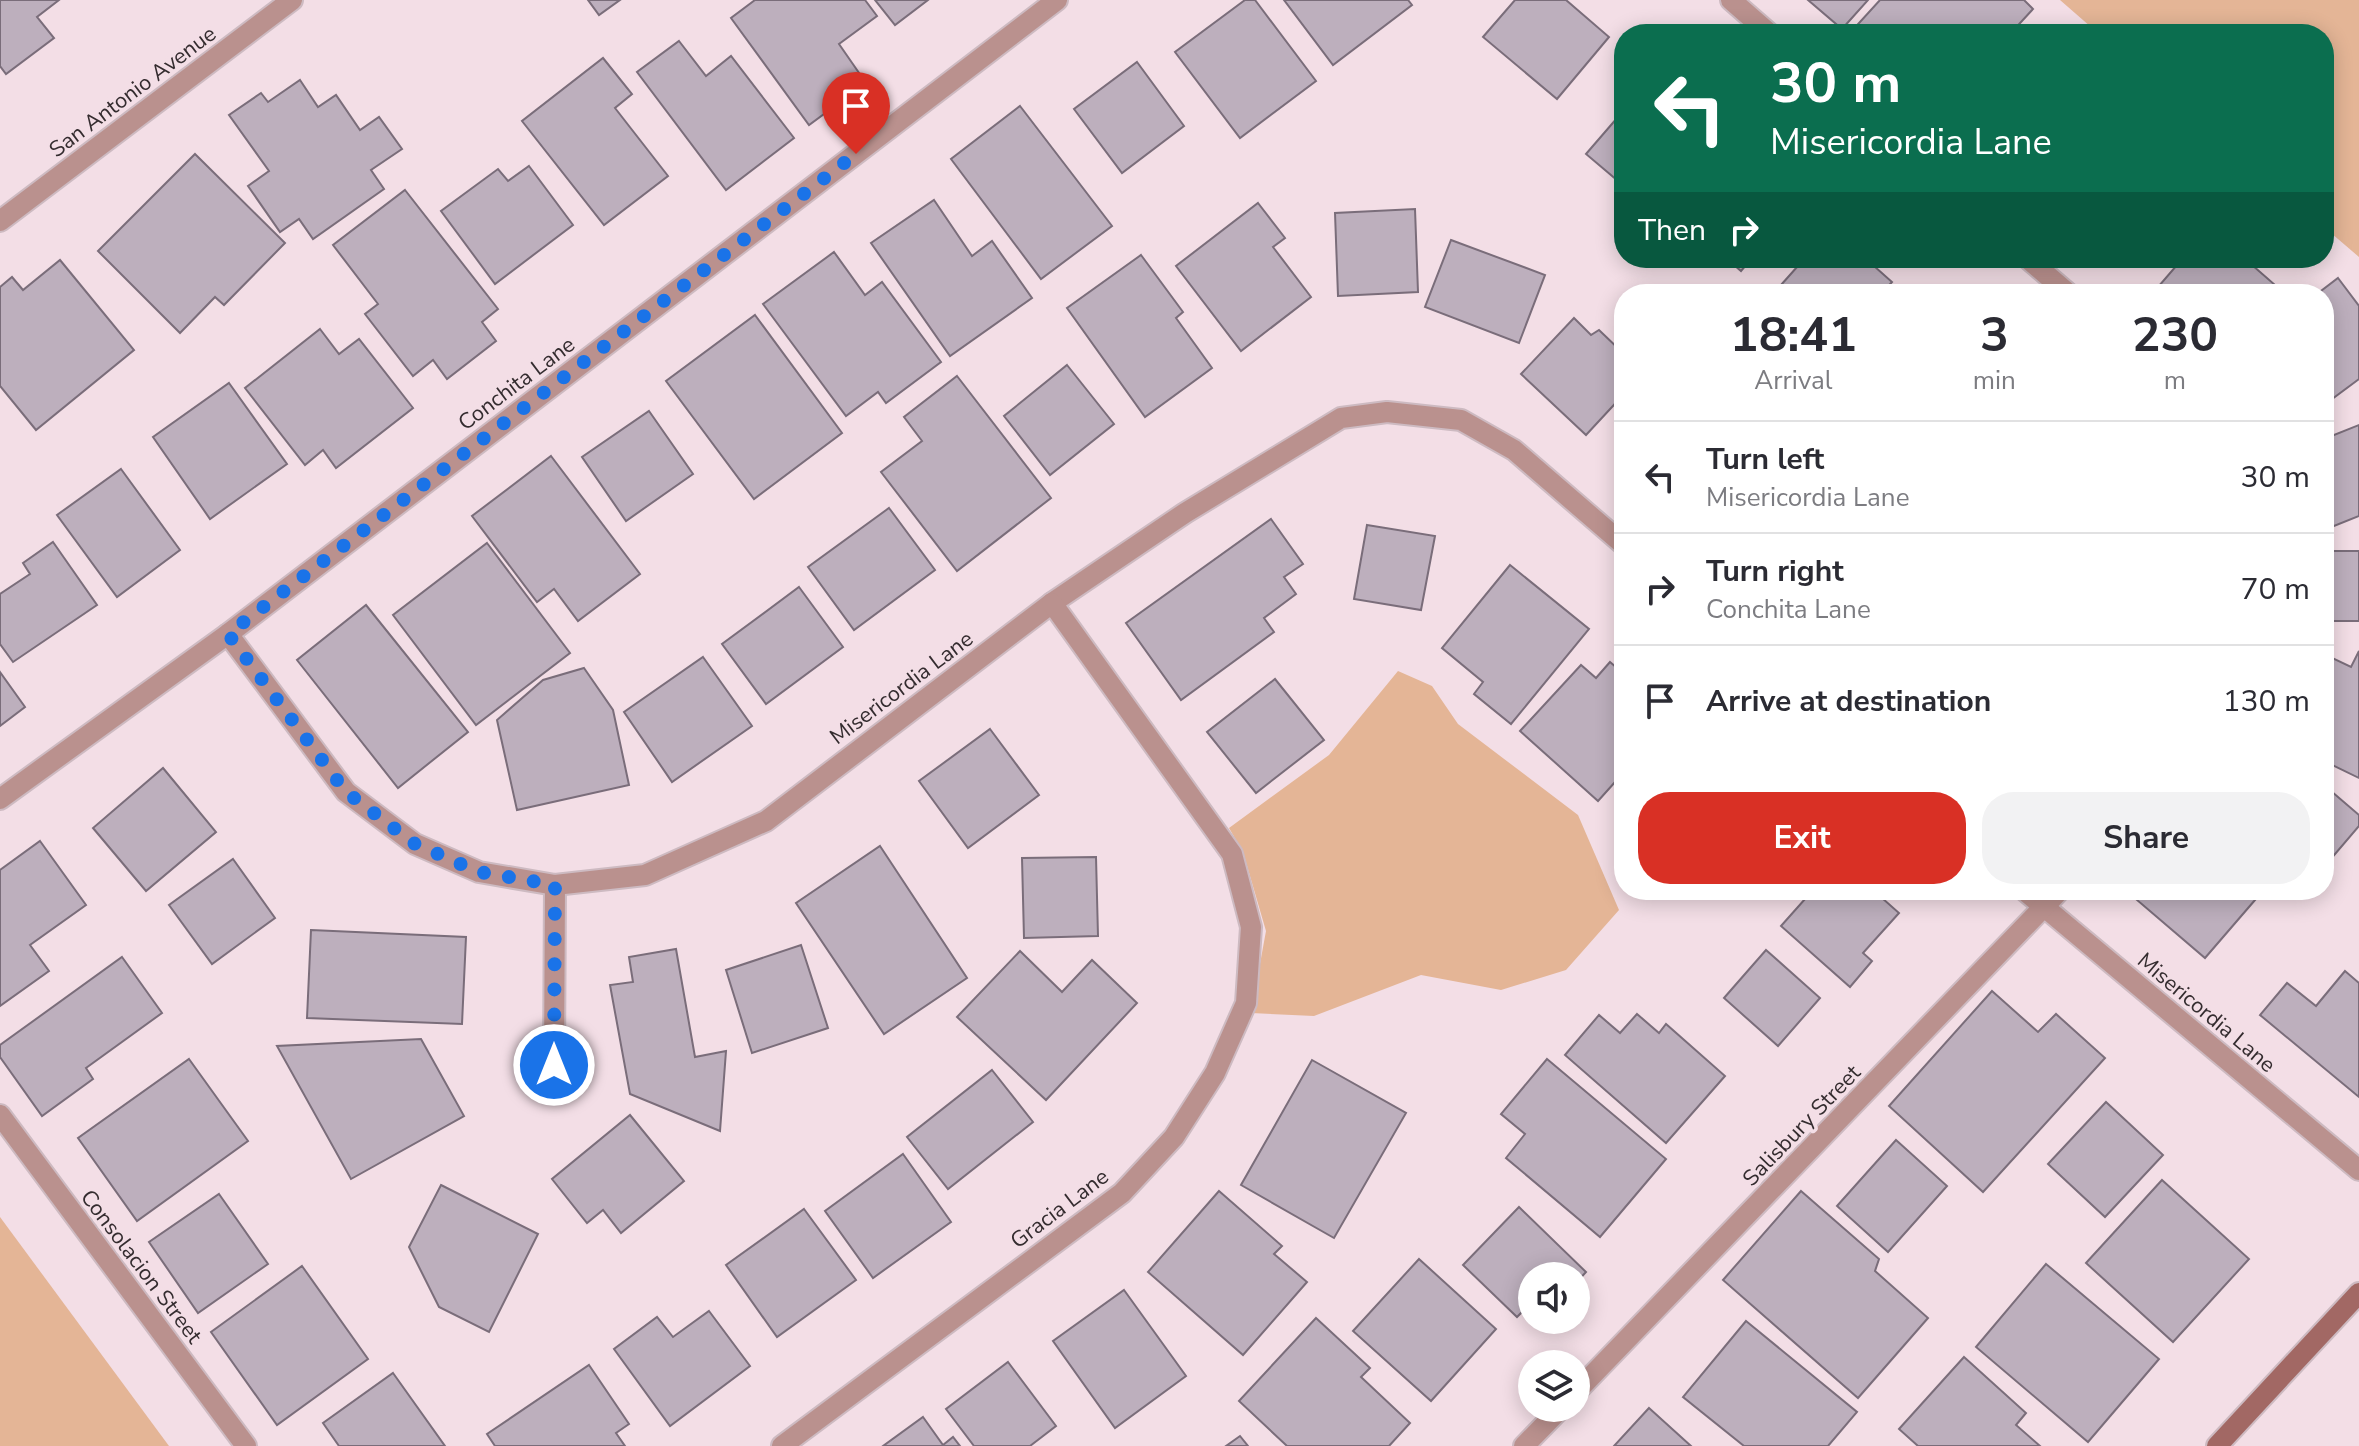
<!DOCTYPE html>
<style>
body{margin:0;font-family:"Nunito Sans",sans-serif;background:#f2f2f3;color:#2b2b33;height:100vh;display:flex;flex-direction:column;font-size:30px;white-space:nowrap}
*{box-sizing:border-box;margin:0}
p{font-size:26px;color:#7c7c81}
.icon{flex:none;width:44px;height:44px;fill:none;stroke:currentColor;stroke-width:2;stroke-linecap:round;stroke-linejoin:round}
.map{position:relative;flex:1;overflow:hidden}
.drawer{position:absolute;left:1614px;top:284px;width:720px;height:616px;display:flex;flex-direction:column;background:#fff;border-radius:32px;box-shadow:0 4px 20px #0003}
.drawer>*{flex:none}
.banner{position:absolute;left:1614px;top:24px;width:720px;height:244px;border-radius:32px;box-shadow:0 4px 20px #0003;background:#0b6e4f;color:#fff;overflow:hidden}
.fabs{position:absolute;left:1518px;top:1262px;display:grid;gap:16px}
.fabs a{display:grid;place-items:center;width:72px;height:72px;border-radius:50%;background:#fff;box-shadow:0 4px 20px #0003;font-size:40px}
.pin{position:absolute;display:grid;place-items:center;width:68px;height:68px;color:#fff;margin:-82px -34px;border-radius:50% 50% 50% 0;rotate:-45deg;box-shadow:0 0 8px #0007}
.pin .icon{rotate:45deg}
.me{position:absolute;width:88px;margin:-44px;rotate:0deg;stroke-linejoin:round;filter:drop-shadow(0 0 6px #0008)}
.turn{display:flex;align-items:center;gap:28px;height:168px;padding:0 24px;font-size:36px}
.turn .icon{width:104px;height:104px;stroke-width:2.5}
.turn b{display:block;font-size:56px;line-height:68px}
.then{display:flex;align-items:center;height:76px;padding:0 24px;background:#0003;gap:16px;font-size:30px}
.eta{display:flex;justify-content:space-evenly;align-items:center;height:136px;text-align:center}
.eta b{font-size:48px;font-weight:700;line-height:56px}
.button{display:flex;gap:16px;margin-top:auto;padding:16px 24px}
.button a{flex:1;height:92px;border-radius:32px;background:#d93025;color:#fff;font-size:32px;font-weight:700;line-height:92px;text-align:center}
.button a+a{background:#f2f2f3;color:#2b2b33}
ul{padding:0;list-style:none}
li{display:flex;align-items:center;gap:24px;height:112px;padding:0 24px;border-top:2px solid #e1e1e2}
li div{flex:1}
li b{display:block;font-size:30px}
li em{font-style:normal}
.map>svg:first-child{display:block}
</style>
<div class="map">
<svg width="2359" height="1446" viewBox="0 0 2359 1446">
<rect width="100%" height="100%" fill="#f3dee6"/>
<!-- green -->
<g fill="#e4b596">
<path d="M2060,0H2359V257L2324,227V34H2099Z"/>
<path d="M1398,671L1432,686L1458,724L1578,815L1619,910L1566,970L1501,990L1421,975L1314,1016L1251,1013L1266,931L1243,852L1229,828L1329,755Z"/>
<path d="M0,1217L169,1446H0Z"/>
</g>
<!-- building -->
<g fill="#bdafbd" stroke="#7a6d7a" stroke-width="2">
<path d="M0,0H59L37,17L54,38L6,74L0,66Z"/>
<path d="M588,0H620L599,15Z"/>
<path d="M755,0H865L877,16L839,44L866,83L809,125L731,18Z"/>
<path d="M875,0H928L895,25Z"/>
<path d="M1245,0H1255L1316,81L1240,138L1175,52Z"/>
<path d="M1284,0H1408L1412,5L1333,65Z"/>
<path d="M1515,0H1566L1609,37L1557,99L1483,37Z"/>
<path d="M1808,0H1868L1842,29Z"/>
<path d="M1880,0H2024L2033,9L2010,34H1849Z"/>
<path d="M679,41L706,76L731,56L794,138L726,190L637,72Z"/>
<path d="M603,58L632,94L615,108L668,176L604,225L522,121Z"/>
<path d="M1137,62L1184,126L1122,173L1074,109Z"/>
<path d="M300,80L318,107L336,95L360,130L379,117L402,149L371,170L384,189L313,239L299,219L280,232L248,186L269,171L229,115L261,93L268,102Z"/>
<path d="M1020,106L1112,226L1041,279L951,159Z"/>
<path d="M1624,110V186L1586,154Z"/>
<path d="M195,154L285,243L224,305L215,297L180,333L98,251Z"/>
<path d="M529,166L573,225L495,284L441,211L498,169L508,181Z"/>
<path d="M405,190L498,309L482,322L496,341L447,379L433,360L413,376L365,314L378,304L333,245Z"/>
<path d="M934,200L972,256L992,241L1032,298L950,356L871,243Z"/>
<path d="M1258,203L1285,238L1273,247L1311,297L1241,351L1176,266Z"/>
<path d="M1415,209L1418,292L1338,296L1335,213Z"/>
<path d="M1451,240L1545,275L1519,343L1425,307Z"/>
<path d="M834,252L865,295L882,282L941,362L886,403L878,392L846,416L763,304Z"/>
<path d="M1141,255L1183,312L1176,318L1212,368L1145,417L1067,308Z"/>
<path d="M1726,258H1752L1741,271Z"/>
<path d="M1805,258H1865L1892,282L1881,294H1773Z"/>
<path d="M2183,258H2244L2275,285L2267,294H2152Z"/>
<path d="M60,260L134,350L36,430L0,386V287L12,277L23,290Z"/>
<path d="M2338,278L2359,306V379L2324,405V294H2317Z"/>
<path d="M755,315L842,433L754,499L666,381Z"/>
<path d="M1574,318L1591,335L1599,330L1624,354V394L1586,435L1521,374Z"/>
<path d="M320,329L339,354L359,339L413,408L336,468L323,450L305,465L245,388Z"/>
<path d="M1067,365L1114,424L1050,475L1004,416Z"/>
<path d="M957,376L1051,498L957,571L881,472L922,441L904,417Z"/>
<path d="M229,383L287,464L210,519L153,437Z"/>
<path d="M649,411L693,474L626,521L582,457Z"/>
<path d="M2359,425V516L2324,530V439Z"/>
<path d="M551,456L640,574L578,621L554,589L537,602L472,516Z"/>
<path d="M121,469L180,550L117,597L57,515Z"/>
<path d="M889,508L935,570L854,630L808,567Z"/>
<path d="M1271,519L1303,564L1284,577L1296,594L1264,618L1274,632L1181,700L1126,623Z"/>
<path d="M1367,525L1435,536L1421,610L1354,599Z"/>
<path d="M53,542L97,605L13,662L0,644V594L30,574L23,563Z"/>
<path d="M487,543L570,653L476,725L393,615Z"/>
<rect x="2324" y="551" width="35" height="70"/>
<path d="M1510,565L1589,629L1511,724L1474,694L1483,682L1442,648Z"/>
<path d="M799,587L843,647L766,704L722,644Z"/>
<path d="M366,605L468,732L398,788L297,660Z"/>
<path d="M2359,651V778L2324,761V654L2351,667Z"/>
<path d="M703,657L752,726L672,782L624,712Z"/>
<path d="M1610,662L1624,674V772L1598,801L1520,731L1581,665L1596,678Z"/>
<path d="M584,668L613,710L629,785L517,810L497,720L543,680Z"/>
<path d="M0,672L25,707L0,726Z"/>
<path d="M1275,679L1324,740L1256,793L1207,732Z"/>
<path d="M990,729L1039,795L968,848L919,781Z"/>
<path d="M163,768L216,832L146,891L93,828Z"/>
<path d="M2324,785L2359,815V826L2324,867Z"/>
<path d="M40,841L86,905L30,945L49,971L0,1006V870Z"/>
<path d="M880,846L967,978L884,1034L796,903Z"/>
<path d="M1096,857L1098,936L1024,938L1022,858Z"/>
<path d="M233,859L275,918L212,964L169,905Z"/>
<path d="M1813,890H1873L1899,913L1863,953L1872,961L1850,987L1781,926Z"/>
<path d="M2146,890H2243L2255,900L2205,958L2137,900Z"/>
<path d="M311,930L466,937L462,1024L307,1018Z"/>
<path d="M801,945L828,1028L752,1053L726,970Z"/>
<path d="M676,949L695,1057L726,1051L720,1131L630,1094L610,985L633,982L629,957Z"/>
<path d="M1766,950L1820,998L1778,1046L1724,998Z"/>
<path d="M1020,951L1062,992L1092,960L1137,1003L1046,1100L957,1017Z"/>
<path d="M122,957L162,1013L86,1068L93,1079L42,1116L0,1057V1045Z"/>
<path d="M2345,971L2359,983V1097L2260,1015L2287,983L2316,1006Z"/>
<path d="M1992,991L2038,1032L2056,1014L2105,1058L1983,1192L1889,1106Z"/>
<path d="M1637,1014L1659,1033L1666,1024L1725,1076L1666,1143L1565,1055L1599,1015L1620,1033Z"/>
<path d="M421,1039L464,1116L351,1179L277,1046Z"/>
<path d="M189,1059L248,1141L137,1221L78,1138Z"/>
<path d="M1547,1059L1666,1159L1600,1237L1506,1158L1525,1134L1501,1114Z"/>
<path d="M1312,1060L1406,1113L1334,1238L1241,1185Z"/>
<path d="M992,1070L1033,1122L948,1189L907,1137Z"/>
<path d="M2106,1102L2163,1155L2105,1217L2048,1164Z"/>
<path d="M630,1115L684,1181L621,1233L603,1210L587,1223L552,1179Z"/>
<path d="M1896,1140L1947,1186L1888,1252L1837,1206Z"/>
<path d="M903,1154L951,1222L873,1278L825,1211Z"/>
<path d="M2162,1180L2249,1259L2173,1342L2086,1263Z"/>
<path d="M441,1185L538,1234L489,1332L439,1307L409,1247Z"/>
<path d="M1219,1191L1282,1246L1274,1254L1307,1282L1243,1355L1148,1272Z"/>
<path d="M1801,1191L1879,1259L1875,1271L1928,1318L1858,1398L1723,1280Z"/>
<path d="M219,1194L268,1264L198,1313L149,1242Z"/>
<path d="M1519,1207L1586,1272L1576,1283V1276H1532V1302L1517,1317L1463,1265Z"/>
<path d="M804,1209L856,1280L777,1337L726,1265Z"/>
<path d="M1419,1259L1496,1329L1431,1401L1353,1331Z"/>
<path d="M2046,1264L2159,1359L2088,1442L1976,1347Z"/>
<path d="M302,1266L368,1359L277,1425L211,1332Z"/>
<path d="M1124,1290L1186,1376L1115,1428L1053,1341Z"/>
<path d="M709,1311L750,1366L670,1426L614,1349L657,1317L673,1337Z"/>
<path d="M1316,1318L1370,1368L1361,1377L1410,1423L1389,1446H1287L1239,1401Z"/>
<path d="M1746,1321L1857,1412L1828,1446H1744L1683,1397Z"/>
<path d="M1964,1357L2026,1413L2016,1425L2040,1446H1918L1899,1429Z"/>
<path d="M1008,1362L1056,1426L1030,1446H974L946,1409Z"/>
<path d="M589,1365L629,1424L616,1433L625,1446H495L487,1434Z"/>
<path d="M393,1373L445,1446H339L323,1423Z"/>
<path d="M1649,1408L1691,1446H1614Z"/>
<path d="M923,1417L943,1445L953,1437L960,1446H883Z"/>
<path d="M1240,1436L1248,1446H1226Z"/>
</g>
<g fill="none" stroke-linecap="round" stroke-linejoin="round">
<defs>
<g id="minor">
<path d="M1731,0L1770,34"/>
<path d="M0,221L292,0"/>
<path d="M2027,258L2069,294"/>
<path d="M228,634L346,792L415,844L479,872L555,885L645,875L766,821L1052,603L1185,513L1341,418L1387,412L1461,420L1514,450L1624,545"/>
<path d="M0,799L228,634L1057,0"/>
<path d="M2024,890L2359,1170"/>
<path d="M554,1065L555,885"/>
<path d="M0,1115L246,1446"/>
<path d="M1576,1392L2060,890"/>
<path d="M782,1446L1122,1193L1174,1137L1215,1073L1246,1003L1251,927L1232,854L1052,603"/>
<path d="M1524,1446L1561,1408"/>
</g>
<path id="secondary" d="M2217,1446L2359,1293"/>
</defs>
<!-- minor casing -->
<use href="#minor" stroke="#cdbac1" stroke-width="24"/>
<!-- secondary casing -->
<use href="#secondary" stroke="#cdbac1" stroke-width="24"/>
<!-- minor -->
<use href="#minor" stroke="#ba918e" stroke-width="20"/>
<!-- secondary -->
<use href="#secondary" stroke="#a26864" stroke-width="20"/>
</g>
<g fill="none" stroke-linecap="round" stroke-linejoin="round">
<!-- route -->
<path stroke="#1a73e8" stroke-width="14" stroke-dasharray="0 25.2" d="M554,1065L555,885L479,872L415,844L346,792L228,634L856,154"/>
</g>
<g text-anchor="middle" stroke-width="7" stroke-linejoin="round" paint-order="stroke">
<!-- street labels -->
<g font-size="22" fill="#342c2f" stroke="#f3dee6">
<text transform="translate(132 91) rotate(-37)" y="8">San Antonio Avenue</text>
<text transform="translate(516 383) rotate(-37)" y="8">Conchita Lane</text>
<text transform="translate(901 687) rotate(-37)" y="8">Misericordia Lane</text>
<text transform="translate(2207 1012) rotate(40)" y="8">Misericordia Lane</text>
<text transform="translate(1801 1125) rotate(-46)" y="8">Salisbury Street</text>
<text transform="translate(1059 1208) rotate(-37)" y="8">Gracia Lane</text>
<text transform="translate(142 1266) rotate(53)" y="8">Consolacion Street</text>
</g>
</g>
</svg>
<div class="fabs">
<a><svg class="icon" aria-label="sound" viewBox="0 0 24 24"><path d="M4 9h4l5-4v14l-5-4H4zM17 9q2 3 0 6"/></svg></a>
<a><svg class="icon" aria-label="layers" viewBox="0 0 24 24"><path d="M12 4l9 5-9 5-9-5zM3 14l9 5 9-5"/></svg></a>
</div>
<div class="pin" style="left:856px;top:154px;background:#d93025"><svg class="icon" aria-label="arrive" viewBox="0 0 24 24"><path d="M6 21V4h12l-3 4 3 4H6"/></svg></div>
<svg class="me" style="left:554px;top:1065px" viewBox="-20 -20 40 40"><circle r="17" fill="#1a73e8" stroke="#fff" stroke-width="3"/><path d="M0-11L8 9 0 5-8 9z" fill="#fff"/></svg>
<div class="banner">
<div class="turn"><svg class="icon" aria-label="left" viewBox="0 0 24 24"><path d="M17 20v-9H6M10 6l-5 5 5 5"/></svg><div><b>30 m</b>Misericordia Lane</div></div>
<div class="then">Then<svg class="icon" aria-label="right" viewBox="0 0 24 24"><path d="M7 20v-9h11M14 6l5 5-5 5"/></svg></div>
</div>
<section class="drawer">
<div class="eta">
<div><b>18:41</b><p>Arrival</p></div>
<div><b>3</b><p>min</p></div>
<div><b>230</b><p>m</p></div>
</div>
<ul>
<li><svg class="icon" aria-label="left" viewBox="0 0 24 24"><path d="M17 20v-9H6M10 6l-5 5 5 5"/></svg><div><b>Turn left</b><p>Misericordia Lane</p></div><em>30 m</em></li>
<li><svg class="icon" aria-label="right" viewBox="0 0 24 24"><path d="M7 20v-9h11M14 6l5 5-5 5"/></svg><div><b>Turn right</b><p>Conchita Lane</p></div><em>70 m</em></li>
<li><svg class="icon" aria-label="arrive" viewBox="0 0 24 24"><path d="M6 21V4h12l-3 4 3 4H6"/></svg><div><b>Arrive at destination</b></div><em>130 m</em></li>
</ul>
<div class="button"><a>Exit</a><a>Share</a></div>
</section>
</div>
